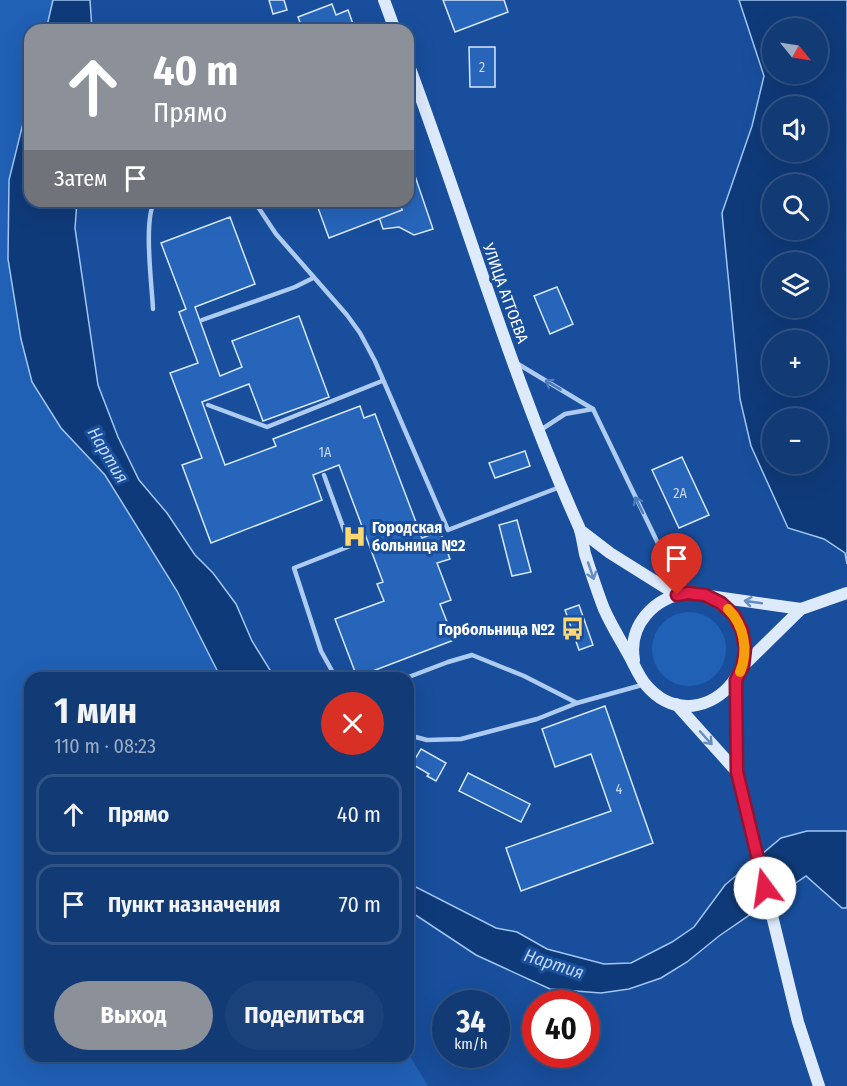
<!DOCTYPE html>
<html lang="ru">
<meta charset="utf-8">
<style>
body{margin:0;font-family:"Fira Sans Condensed",sans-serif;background:#1b417a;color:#f1f3f6;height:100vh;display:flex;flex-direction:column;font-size:22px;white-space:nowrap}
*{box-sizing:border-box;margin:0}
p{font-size:20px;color:#9cadc5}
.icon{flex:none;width:33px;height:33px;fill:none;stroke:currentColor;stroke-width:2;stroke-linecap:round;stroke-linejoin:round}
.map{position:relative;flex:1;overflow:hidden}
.details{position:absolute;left:24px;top:672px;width:390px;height:390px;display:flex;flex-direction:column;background:#123a75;border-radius:18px;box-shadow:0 6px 24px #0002,0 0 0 2px #315487}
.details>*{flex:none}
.banner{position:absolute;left:24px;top:24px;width:390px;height:183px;border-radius:18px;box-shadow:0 6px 24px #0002,0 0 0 2px #315487;background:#8c9099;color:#fff;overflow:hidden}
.needle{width:39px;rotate:120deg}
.controls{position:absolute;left:762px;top:18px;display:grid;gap:12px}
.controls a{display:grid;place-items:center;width:66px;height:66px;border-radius:50%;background:#123a75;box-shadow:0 6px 24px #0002,0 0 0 2px #315487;font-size:30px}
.speed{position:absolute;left:432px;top:990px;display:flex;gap:12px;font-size:30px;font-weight:700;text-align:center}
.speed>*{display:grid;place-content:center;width:78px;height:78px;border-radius:50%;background:#123a75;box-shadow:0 6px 24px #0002,0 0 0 2px #315487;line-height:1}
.speed small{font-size:15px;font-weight:400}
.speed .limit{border:9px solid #d22;background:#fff;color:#111}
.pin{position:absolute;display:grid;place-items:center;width:51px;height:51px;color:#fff;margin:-62px -26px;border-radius:50% 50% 50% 0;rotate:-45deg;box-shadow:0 0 6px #0007}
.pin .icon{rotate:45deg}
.me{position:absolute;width:66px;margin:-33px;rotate:346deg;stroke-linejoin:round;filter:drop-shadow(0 0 4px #0008)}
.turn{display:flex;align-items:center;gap:21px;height:126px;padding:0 30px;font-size:27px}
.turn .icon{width:78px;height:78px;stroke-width:2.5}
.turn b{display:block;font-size:42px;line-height:51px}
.then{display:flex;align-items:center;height:57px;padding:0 30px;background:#0003;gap:12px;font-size:22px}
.round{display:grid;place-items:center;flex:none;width:63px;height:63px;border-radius:32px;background:#1b417a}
.overview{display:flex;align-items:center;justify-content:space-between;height:102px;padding:0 30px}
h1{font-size:36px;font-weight:700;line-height:45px}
.cta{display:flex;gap:12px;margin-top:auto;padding:12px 30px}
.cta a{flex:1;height:69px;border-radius:36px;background:#8c9099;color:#fff;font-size:24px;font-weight:700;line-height:69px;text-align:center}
.cta a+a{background:#1b417a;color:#f1f3f6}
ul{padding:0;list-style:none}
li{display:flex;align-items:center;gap:18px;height:81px;margin:0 12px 9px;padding:0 18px;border:3px solid #315487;border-radius:18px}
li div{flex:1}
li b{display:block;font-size:22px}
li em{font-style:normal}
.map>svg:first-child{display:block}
</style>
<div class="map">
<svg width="847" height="1086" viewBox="0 0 847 1086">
<rect width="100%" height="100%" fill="#184e9c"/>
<!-- green -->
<g fill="#2060b5">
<path d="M0,0H53L46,30H30V95L9,180L21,339L32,382L61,428L105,475L177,591L221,678H30V1056H408V1053L428,1086H0Z"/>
<circle cx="689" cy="649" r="37"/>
</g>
<!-- water -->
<g fill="#0f3a79" stroke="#a1c6f4" stroke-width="1.5" fill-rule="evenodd">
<path d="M53,0H90L92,30H46Z"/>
<path d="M739,0H847V564L845,553L824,539L788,528L751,446L740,399L722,213L752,126L764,76ZM772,28H818V74H772ZM772,106H818V152H772ZM772,184H818V230H772ZM772,262H818V308H772ZM772,340H818V386H772ZM772,418H818V464H772Z"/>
<path d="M30,95V201H77L75,228L98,385L118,437L139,480L167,513L195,555L213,573L236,604L252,641L275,678H221L177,591L105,475L61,428L32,382L21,339L8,259L9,180Z"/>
<path d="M807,831H847V908H842L806,876L719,936L687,962L661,978L629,989L601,993L550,989L476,955L408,910V883L496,928L517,932L547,949L604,964L631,963L672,942L694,927L725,885L781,838Z"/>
</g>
<!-- building -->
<g fill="#2665ba" stroke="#d6e7fc" stroke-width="1.5">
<path d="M269,0H284L287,10L273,14Z"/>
<path d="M443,0H504L508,12L455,32Z"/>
<path d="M332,4L336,15L348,10L353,24L342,28V30H303L298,17Z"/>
<path d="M469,47H495V87H470Z"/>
<path d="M414,173L433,229L414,235L399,227L383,229L379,217L402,210L399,201H408V175Z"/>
<path d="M336,201H399L402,210L329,238L318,208Z"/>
<path d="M230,217L255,284L195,307L220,376L242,367L232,341L299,316L329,397L263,421L249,384L202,402L225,465L276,446L273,439L360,406L364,418L375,414L422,538L440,531L450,559L437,563L451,600L440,604L454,640L357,677L335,619L384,601L377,584L383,582L339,465L313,475L322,500L211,543L182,465L202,458L170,373L198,363L179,312L186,309L161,243Z"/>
<path d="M557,287L573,324L550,334L534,296Z"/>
<path d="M525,451L530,466L495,478L489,463Z"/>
<path d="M682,457L709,515L679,528L652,470Z"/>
<path d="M517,520L531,572L512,576L499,525Z"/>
<path d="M579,605L593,645L579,650L565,610Z"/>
<path d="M605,706L653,843L521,891L506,848L611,811L591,754L555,767L542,729Z"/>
<path d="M421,749L446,763L436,781L427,776L429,774L412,764Z"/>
<path d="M468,773L530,804L521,822L459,791Z"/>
</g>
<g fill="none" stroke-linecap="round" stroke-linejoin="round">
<!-- lane -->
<g stroke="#aecbf2" stroke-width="4.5">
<path d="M254,201L276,234L347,315L360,333L375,361L448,530L560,487"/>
<path d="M153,309C152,286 143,218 155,201"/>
<path d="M202,320L295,287L313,278"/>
<path d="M518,364L593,409"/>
<path d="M208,405L267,427L382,381"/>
<path d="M539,431L565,414L593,409L667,562L687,592"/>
<path d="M324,475L350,546L294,568L321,651L336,678"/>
<path d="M406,678L448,662L472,655L524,676L577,703"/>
<path d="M408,735L427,740L461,739L537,719L577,703L642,685"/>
</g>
<!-- secondary -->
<g stroke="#ddeafc" stroke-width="12">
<path d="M384,0L395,30"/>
<path d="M408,63C466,217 511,377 579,527C582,535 583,545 585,554C591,572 597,591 604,609C612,627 623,644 632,661C636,669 640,678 646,685C703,752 800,641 705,595"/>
<path d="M580,530L610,553L677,595"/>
<path d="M634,660C628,625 654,597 688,593L801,609"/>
<path d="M743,666L801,609L847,593"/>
<path d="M736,680L737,772L798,1022L819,1086"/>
<path d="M676,704L737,772"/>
</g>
</g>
<!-- one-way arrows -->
<defs><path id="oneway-shaft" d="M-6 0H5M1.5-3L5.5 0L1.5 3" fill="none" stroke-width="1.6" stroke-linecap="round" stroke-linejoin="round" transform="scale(1.5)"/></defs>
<g stroke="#4c7aba">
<use href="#oneway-shaft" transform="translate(553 385) rotate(-149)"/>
<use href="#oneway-shaft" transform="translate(639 505) rotate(-116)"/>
</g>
<g stroke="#678cc2">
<use href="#oneway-shaft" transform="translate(591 571) rotate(71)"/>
<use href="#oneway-shaft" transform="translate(753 602) rotate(-172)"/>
<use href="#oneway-shaft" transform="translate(706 738) rotate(48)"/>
</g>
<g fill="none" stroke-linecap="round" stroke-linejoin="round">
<defs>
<path id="route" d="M677,595L688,593L705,595L721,603L734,615L742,631L745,648L743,666L736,680L737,772L765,888"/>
</defs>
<!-- route casing -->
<use href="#route" stroke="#92132f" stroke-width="15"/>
<!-- route -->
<use href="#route" stroke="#e11d48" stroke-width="10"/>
<!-- slow -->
<path stroke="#f59e0b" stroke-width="10" d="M728,609C744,625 749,651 740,672"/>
</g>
<!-- icons -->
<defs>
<symbol id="hospital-bare" viewBox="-9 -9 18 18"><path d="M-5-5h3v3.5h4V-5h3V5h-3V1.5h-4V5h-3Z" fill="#ffd96f" stroke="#184e9c" stroke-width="2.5" paint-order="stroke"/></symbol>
<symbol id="bus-bare" viewBox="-9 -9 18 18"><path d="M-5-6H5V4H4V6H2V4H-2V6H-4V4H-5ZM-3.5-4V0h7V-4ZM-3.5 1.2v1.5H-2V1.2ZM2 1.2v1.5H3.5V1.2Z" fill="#ffd96f" stroke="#184e9c" stroke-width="2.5" paint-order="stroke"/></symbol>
</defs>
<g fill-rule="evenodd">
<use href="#hospital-bare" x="338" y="520" width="33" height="33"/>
<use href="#bus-bare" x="556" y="612" width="33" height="33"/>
</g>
<g text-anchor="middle" stroke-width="6" stroke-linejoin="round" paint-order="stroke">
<!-- number labels -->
<g font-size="14" fill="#c9d8ee">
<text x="482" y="72">2</text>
<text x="325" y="457">1А</text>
<text x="680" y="498">2А</text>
<text x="619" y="794">4</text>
</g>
<!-- street labels -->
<g font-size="16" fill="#fff" stroke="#184e9c">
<text transform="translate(506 293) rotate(70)" y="6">УЛИЦА АТТОЕВА</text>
</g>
<!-- poi labels -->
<g font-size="16" font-weight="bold" fill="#fff" stroke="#184e9c" text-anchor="start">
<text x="372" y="533">Городская<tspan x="372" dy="18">больница №2</tspan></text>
<text x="555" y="635" text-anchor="end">Горбольница №2</text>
</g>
<!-- water labels -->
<g font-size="18" font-style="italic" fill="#bbd6f8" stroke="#184e9c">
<text transform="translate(108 455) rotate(59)" y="6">Нартия</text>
<text transform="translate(554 964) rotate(18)" y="6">Нартия</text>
</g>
</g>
</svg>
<div class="controls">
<a><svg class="needle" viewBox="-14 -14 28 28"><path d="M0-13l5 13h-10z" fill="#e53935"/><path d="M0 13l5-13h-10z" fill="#9cadc5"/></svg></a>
<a><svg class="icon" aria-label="sound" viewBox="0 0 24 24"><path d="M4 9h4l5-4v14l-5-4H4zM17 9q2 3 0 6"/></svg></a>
<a><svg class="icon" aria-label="search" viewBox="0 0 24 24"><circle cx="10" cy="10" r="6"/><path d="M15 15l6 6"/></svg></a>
<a><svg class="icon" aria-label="layers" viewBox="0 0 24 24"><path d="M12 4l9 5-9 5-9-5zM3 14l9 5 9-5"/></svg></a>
<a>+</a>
<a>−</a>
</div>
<div class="speed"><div>34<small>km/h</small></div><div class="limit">40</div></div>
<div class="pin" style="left:677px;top:595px;background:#d93025"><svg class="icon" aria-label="arrive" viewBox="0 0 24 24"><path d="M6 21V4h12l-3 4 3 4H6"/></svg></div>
<svg class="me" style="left:765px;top:888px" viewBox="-20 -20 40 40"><circle r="19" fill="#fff"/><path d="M0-13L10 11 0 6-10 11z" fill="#e11d48"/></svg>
<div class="banner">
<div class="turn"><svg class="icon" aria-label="ahead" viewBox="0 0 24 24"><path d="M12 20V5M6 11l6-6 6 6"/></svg><div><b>40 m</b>Прямо</div></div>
<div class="then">Затем<svg class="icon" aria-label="arrive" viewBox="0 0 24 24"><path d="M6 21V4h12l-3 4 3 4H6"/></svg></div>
</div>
<section class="details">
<div class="overview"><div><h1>1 мин</h1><p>110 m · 08:23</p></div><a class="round" style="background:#d93025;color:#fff"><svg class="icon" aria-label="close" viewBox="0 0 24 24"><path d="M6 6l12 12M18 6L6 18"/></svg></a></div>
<ul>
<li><svg class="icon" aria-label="ahead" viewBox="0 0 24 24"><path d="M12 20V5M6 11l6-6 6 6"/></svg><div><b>Прямо</b></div><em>40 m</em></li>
<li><svg class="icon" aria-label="arrive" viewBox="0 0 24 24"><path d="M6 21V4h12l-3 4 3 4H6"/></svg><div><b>Пункт назначения</b></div><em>70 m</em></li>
</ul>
<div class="cta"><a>Выход</a><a>Поделиться</a></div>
</section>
</div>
